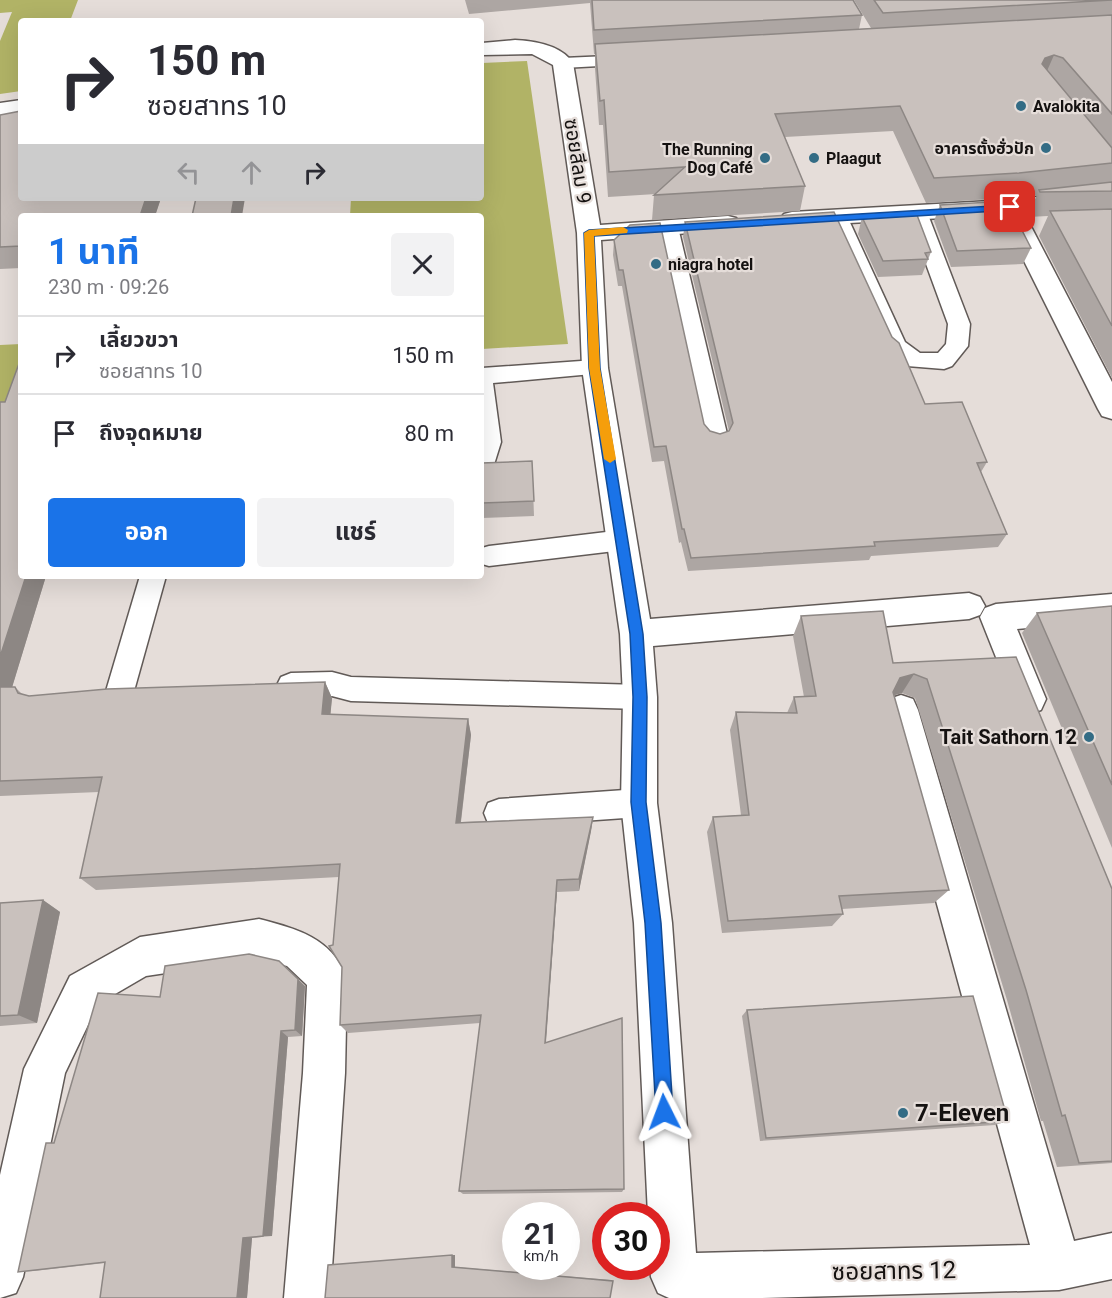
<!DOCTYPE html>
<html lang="th">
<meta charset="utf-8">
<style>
body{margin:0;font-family:Roboto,"Noto Sans Thai",sans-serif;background:#f2f2f3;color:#2b2b33;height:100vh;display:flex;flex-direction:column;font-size:22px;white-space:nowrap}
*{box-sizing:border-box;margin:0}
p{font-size:20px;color:#7c7c81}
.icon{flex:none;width:33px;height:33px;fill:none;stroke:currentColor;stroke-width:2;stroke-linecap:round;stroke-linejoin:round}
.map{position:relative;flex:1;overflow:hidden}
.side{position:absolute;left:18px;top:213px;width:466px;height:366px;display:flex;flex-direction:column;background:#fff;border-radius:6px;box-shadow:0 6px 24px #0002}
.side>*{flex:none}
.guide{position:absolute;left:18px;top:18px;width:466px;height:183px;border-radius:6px;box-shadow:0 6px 24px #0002;background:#fff;color:#2b2b33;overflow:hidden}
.speed{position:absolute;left:502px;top:1202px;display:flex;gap:12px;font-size:30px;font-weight:700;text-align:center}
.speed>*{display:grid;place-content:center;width:78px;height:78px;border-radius:50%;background:#fff;box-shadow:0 6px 24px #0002;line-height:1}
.speed small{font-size:15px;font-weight:400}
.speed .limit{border:9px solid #d22;background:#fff;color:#111}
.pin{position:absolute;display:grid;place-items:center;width:51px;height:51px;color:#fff;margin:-26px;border-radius:12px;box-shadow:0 3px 9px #0006}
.me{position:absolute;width:66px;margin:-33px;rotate:357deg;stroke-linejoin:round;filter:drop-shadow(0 0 4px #0008)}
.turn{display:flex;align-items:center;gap:21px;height:126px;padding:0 30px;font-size:27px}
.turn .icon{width:78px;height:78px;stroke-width:2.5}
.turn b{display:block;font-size:42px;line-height:51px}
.lanes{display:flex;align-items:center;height:57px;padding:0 30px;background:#0003;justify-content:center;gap:30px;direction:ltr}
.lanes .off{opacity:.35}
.round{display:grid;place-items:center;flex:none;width:63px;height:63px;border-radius:6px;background:#f2f2f3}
.overview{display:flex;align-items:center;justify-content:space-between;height:102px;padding:0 30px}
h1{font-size:36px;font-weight:700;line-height:45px;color:#1a73e8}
.cta{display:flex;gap:12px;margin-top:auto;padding:12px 30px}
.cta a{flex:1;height:69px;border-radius:6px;background:#1a73e8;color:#fff;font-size:24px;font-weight:700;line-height:69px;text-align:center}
.cta a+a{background:#f2f2f3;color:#2b2b33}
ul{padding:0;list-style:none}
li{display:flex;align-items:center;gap:18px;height:78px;padding:0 30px;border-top:2px solid #e1e1e2}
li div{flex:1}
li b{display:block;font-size:22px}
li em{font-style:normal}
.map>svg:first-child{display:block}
</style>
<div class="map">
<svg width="1112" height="1298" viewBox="0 0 1112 1298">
<rect width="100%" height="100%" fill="#e5ddd9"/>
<!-- green -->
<g fill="#b1b366">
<path d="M0,0H78L70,21H21V91L0,94V41L12,12L0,13Z"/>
<path d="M527,61L568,344L482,349V216H350L351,198H482V63Z"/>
<path d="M21,344V392L0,418V345Z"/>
</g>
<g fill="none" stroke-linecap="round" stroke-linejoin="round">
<defs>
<g id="lane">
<path d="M630,55L636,56L638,60L636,64L563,68L555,63L563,58Z"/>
<path d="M917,206L924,208L927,212L970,324L968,346L952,366L944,369L907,366L888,351L827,216L830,212H844L847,216L905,342L920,353H938L946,344L948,324L907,212L910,208Z"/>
<path d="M668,221L675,223L678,227L728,438L724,444L716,447L708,444L704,438L658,227L661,223Z"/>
<path d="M595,360L603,363L606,368L603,373L493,383L501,442L492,471L482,475V368Z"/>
<path d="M623,530L632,533L636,540L632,547L623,550L489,566L482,564V548L489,546Z"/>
<path d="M140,576H166L134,691L130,700L120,703L110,700L106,691Z"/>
<path d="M332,672L351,677L640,685L650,688L654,697L650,706L640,709L351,701L332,696L291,697L281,693L277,685L281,677L291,673Z"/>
<path d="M639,789L650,793L654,803L650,813L639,817L499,827L488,823L484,813L488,803L499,799Z"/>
</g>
<g id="street">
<path d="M515,40C535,41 561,45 573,63L600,225L728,216L736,218L740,223L736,228L728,230L601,240L608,368L650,619L969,593L980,597L985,606L980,615L969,619L653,646L657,697V803L672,923L696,1253L1030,1245L884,710L889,699L901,695L913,699L918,710L1074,1241L1112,1233V1279L1059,1290L760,1298H669L658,1293L651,1277L650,1266H657V1215H648L634,923L621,803L623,697L620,634L582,368L577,233L553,65L532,54L482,55V43Z"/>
<path d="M21,100V112L0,115V103Z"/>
<path d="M1112,189V203L1024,213L1112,382V419L1102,416L1098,409L1001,215L792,226L784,224L780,219L784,214L792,212L1009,200Z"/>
<path d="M1112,594V620L1017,629L1046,699L1041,710L1029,714L1017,710L980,617L985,608L996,604Z"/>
<path d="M259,919C297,929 330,937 347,977L345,1073L330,1298H284L303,1073L307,985L287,966L259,959L146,976L98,1004L65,1073L23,1277L16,1293L0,1298V1175L24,1069L70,976L140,937Z"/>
</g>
</defs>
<!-- lane casing -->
<use href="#lane" stroke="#615a57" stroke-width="3"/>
<!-- street casing -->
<use href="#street" stroke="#615a57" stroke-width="3"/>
<!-- lane -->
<use href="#lane" fill="#fff" fill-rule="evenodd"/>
<!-- street -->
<use href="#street" fill="#fff" fill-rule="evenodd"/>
</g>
<!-- wall -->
<g fill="#ada6a3">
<path d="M465,0H853L862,15L859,29L871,28L854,0H1112V378L1039,236L1048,216L1028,217L1027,215L1037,195L1009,198L926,203L893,131L785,137L805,186L800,211L652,220L654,195L656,194L608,197L603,125H599L595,69V54H594L590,3L469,14Z"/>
<path d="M0,115L21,198H161L155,216H21V268L0,269Z"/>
<path d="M183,198H245L195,201Z"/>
<path d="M940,205L1031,248L1023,264L951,267L934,221Z"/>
<path d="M862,217L931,252L922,275L878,277L858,234Z"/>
<path d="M685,222L892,337L925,404L987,462L981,472L1007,534L998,547L871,556L869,560L688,571L681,542L679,543L664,461L652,462L622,286H618L613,255L614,240L704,424L710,431L720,434L729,431L683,237Z"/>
<path d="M0,402H5L21,576H46L12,687H15L22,694L29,696L325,682L332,698L330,715L468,719L471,735L461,822L593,817L591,831L579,891L557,892L546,1043L624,1189L622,1192L463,1194L459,1191L480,1023L348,1033L340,1025L342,967L333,945L339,877L96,890L80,878L99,792L0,796Z"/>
<path d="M532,461L534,516L482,518V463Z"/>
<path d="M1112,606V848L1022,633L1037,613Z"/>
<path d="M801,616L893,663L1016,657L1112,889V1163L1057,1167L1043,1121H1041L1007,1000L915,698L902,693L894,695L949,890L934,903L842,909L843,914L832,926L722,933L707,832L713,817L741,815L730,730L736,712L787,713L794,697H804L793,636Z"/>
<path d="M43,900L60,912L37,1023L0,1026V903Z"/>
<path d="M305,986L302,1036L288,1037L272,1236L252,1238L247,1298H100L105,1263L34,1271L18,1272L54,1143L160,997Z"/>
<path d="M747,1010L1008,1121L995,1125L760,1141L742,1016Z"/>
<path d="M455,1255V1267L611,1280L613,1281L325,1298Z"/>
</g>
<!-- shaded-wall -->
<g fill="#8d8784">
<path d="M1054,55L1043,80L1042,64L1045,58Z"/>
<path d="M146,198H161L155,216H140Z"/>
<path d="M234,198H245L242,216H231Z"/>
<path d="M26,576H46L7,704L0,697V657Z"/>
<path d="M914,674L902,693L888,697L900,678Z"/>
<path d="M325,682L332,698L329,730L322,714Z"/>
<path d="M468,719L471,735L459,836L456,823Z"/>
<path d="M593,817L591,831L579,891V879Z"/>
<path d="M557,880V892L545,1050V1043Z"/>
<path d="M43,900L60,912L37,1023L18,1015Z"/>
<path d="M298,979L305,986L302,1036L295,1030Z"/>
<path d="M281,1031L288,1037L272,1236H263Z"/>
<path d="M243,1238H252L247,1298H237Z"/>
<rect x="452" y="1255" width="3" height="12"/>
</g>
<!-- building -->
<g fill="#c9c1bd" stroke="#8d8784" stroke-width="1.5">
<path d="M592,0H853L862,15L594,30Z"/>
<path d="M874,0H1112L883,13Z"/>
<path d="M1112,15V114L1063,58L1054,55L1045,58L1042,64L1112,148V163L1019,173L934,178L900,106L775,114L805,186L654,195L685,167L609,172L604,100L600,101L595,44Z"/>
<path d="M21,111V198H146L140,216H21V246L0,247V115Z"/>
<path d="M1112,182V191L1040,192L1039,190Z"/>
<path d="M196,198H234L231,216H192Z"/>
<path d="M1007,201L1031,248L957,251L940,205Z"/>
<path d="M1112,209V326L1050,211Z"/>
<path d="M834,212L892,337L899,343L925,404L962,402L987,462L977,463L1007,534L874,542L875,546L691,558L684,529H682L666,446L654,447L623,270H619L614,240L630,225L660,223L704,424L710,431L720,434L729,431L733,423L685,222Z"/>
<path d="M917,215L931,252L925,253L928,259L883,261L862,217Z"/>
<path d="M21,358V576H26L0,657V402H5Z"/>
<path d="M532,461L534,501L482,503V463Z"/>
<path d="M1112,606V785L1037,613Z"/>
<path d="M883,611L893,663L1016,657L1112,889V1161L1079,1163L1065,1115L1062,1116L1026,990L927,679L914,674L900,678L893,692L949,890L839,896L843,914L728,921L713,817L749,815L736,712L797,713L794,697L816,696L801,616Z"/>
<path d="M325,682L322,714L468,719L456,823L593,817L579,879L557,880L545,1043L622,1018L624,1189L459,1191L481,1015L340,1025L342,967L329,946L333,945L340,864L80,878L102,777L0,781V687H15L18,693L29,696L107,689Z"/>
<path d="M43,900L18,1015L0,1016V903Z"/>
<path d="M249,954L279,961L298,979L295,1030L281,1031L263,1236L243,1238L237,1298H100L105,1262L18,1272L46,1143H54L98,993L160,997L165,966Z"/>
<path d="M973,996L1008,1121L766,1138L747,1010Z"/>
<path d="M452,1255V1267L613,1281L610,1298H325L328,1265Z"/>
</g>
<!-- route -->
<path fill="#1a73e8" stroke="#114b97" stroke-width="1.5" d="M1010,205L1014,207L1013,210L594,236L600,368L643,634L647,697L646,802L661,923L673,1112L671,1118L664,1121L658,1118L656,1112L645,923L631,802L633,697L630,634L589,368L584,233L589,230Z"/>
<!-- slow -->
<path fill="#f59e0b" d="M623,227L628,230L627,233L594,236L600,368L616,459L610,463L604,459L589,368L584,233L589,230Z"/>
<!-- markers -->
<g fill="#336c85" stroke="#e5ddd9" stroke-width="2">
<circle cx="1021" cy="106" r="6"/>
<circle cx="1046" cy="148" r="6"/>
<circle cx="765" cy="158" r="6"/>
<circle cx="814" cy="158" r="6"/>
<circle cx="656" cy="264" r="6"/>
<circle cx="1089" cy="737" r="6"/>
<circle cx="903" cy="1113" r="6"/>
</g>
<g text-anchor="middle" stroke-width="4.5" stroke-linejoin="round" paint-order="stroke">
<!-- far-poi labels -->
<g font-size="16" font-weight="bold" fill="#151211" stroke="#e5ddd9" text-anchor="start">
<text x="1033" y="112">Avalokita</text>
<text x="1034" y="154" text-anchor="end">อาคารตั้งฮั่วปัก</text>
<text x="753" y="155" text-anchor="end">The Running<tspan x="753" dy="18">Dog Café</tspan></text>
<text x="826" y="164">Plaagut</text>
<text x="668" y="270">niagra hotel</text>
</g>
<!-- street labels -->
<g font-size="20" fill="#151211" stroke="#e5ddd9">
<text transform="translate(578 161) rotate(81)" y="7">ซอยสีลม 9</text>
</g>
<!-- poi labels -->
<g font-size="20" font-weight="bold" fill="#151211" stroke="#e5ddd9" text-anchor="end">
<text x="1077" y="744">Tait Sathorn 12</text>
</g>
<!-- near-poi labels -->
<g font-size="24" font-weight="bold" fill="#151211" stroke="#e5ddd9" text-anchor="start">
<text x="915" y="1121">7-Eleven</text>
</g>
<!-- near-street labels -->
<g font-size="24" fill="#151211" stroke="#e5ddd9">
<text transform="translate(894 1271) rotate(-1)" y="8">ซอยสาทร 12</text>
</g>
</g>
</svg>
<div class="speed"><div>21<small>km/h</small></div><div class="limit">30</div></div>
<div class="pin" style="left:1010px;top:207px;background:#d93025"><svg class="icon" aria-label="arrive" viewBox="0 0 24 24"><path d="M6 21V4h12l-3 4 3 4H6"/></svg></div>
<svg class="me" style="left:664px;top:1112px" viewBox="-20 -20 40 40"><path d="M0-17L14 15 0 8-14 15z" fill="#1a73e8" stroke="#fff" stroke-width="4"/></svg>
<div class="guide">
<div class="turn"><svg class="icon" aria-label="right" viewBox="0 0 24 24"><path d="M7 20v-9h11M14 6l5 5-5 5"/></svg><div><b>150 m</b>ซอยสาทร 10</div></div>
<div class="lanes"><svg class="icon off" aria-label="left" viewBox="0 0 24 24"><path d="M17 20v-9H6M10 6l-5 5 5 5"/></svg><svg class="icon off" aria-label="ahead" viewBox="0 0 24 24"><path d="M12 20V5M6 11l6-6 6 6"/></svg><svg class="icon" aria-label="right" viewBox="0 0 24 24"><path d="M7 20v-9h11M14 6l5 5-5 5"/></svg></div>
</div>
<section class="side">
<div class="overview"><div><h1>1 นาที</h1><p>230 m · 09:26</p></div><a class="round"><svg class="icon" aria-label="close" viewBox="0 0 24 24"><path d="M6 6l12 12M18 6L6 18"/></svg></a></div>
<ul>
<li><svg class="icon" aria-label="right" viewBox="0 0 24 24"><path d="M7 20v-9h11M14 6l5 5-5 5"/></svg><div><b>เลี้ยวขวา</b><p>ซอยสาทร 10</p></div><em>150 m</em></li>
<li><svg class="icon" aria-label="arrive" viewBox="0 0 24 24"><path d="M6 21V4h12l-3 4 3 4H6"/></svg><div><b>ถึงจุดหมาย</b></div><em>80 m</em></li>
</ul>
<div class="cta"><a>ออก</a><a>แชร์</a></div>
</section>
</div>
